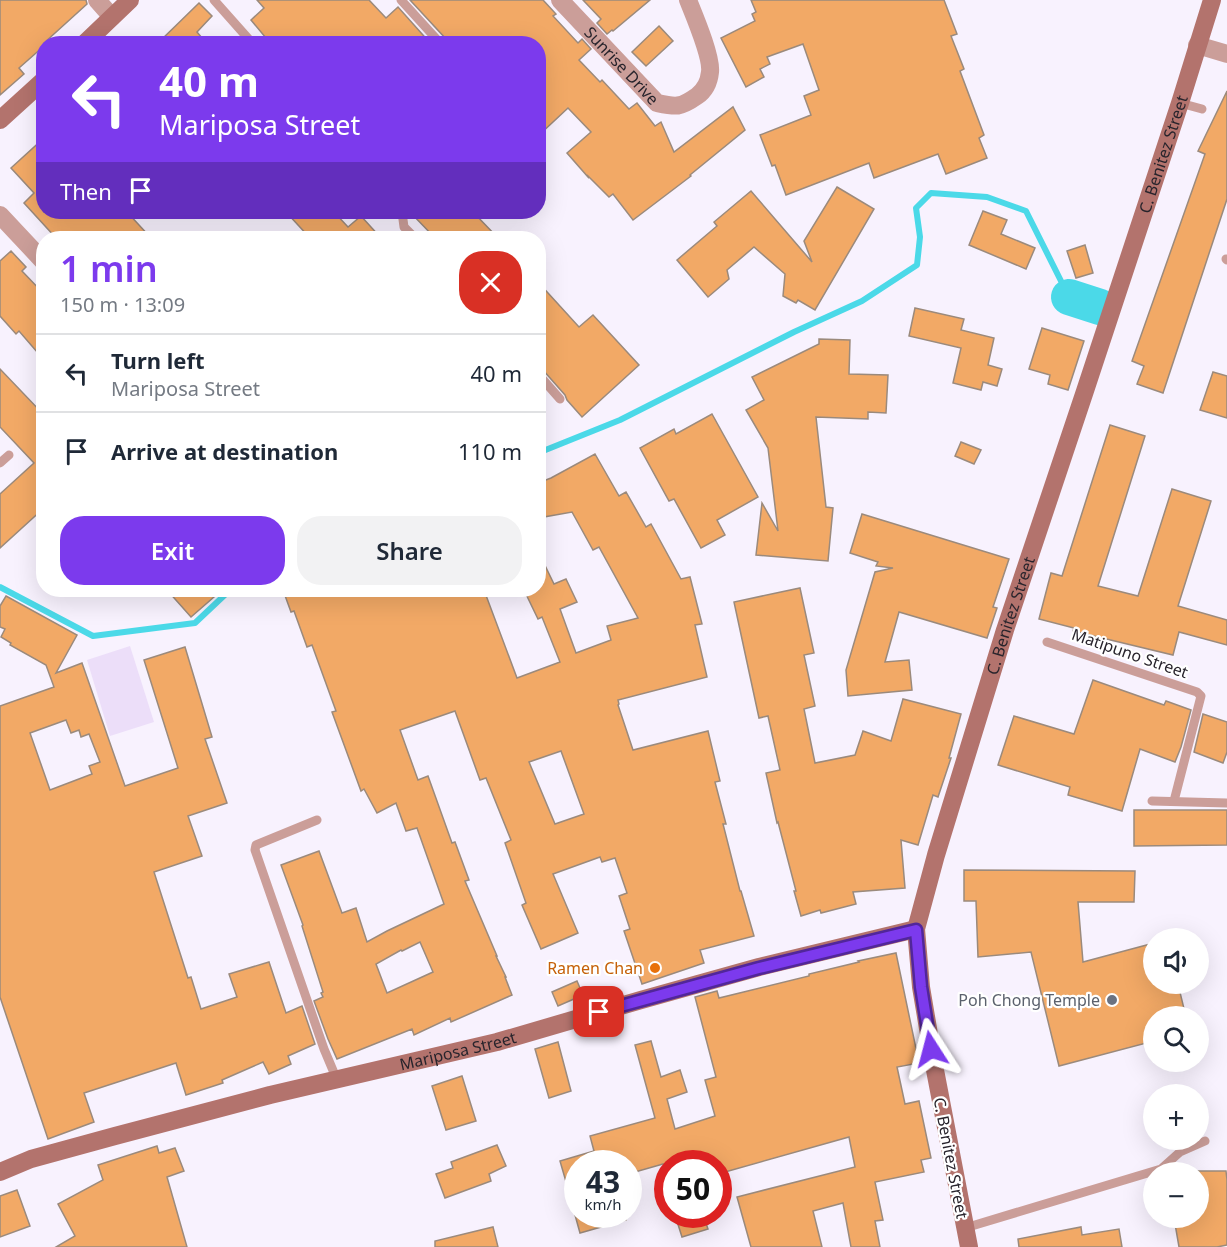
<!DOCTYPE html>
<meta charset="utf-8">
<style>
body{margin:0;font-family:"Noto Sans",sans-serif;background:#f2f2f3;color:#1f2937;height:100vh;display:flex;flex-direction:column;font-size:22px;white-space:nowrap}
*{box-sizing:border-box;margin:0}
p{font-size:20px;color:#747a83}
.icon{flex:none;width:33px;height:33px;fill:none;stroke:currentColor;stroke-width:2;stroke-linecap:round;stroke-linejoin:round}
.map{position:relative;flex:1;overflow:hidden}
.side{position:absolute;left:36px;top:231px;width:510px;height:366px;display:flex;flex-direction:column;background:#fff;border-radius:24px;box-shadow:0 6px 24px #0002}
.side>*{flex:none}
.top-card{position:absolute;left:36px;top:36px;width:510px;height:183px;border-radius:24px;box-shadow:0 6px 24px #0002;background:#7c3aed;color:#fff;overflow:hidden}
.fabs{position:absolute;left:1143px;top:928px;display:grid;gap:12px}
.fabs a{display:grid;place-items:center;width:66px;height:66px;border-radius:50%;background:#fff;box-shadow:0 6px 24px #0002;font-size:30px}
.speed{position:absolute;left:564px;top:1150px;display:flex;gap:12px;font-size:30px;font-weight:700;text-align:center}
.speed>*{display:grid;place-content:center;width:78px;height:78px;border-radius:50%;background:#fff;box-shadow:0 6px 24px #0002;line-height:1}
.speed small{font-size:15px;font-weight:400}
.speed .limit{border:9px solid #d22;background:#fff;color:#111}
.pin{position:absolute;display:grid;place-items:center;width:51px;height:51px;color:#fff;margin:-26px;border-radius:12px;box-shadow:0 3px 9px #0006}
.me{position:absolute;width:66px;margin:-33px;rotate:351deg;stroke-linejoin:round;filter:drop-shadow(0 0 4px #0008)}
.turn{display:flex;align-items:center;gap:21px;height:126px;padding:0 24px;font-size:27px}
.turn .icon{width:78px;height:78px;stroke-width:2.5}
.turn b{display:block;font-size:42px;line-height:51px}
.then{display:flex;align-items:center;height:57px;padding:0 24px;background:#0003;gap:12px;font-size:22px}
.round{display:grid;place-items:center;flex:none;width:63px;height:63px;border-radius:24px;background:#f2f2f3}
.summary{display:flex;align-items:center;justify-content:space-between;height:102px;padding:0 24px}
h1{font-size:36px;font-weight:600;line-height:45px;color:#7c3aed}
.cta{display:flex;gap:12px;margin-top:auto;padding:12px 24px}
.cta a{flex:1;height:69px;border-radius:24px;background:#7c3aed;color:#fff;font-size:24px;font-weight:600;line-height:69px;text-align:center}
.cta a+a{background:#f2f2f3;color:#1f2937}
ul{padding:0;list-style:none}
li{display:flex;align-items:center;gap:18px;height:78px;padding:0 24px;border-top:2px solid #e0e1e3}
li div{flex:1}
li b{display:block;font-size:22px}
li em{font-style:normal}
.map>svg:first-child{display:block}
</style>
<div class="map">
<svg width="1227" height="1247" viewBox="0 0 1227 1247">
<rect width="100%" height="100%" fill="#f8f2fe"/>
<!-- green -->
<path fill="#ecdef9" d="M130,646L154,722L110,736L87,660Z"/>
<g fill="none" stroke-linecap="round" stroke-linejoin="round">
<!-- stream -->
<g stroke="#4bd9e8" stroke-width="6">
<path d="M538,453L620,420L794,332L862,301L917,265L920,237L916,208L931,193L987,197L1026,211L1069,297"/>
<path d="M0,587L93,636L195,623L230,590"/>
</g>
<!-- river -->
<path stroke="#4bd9e8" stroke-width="36" d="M1069,297L1100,307"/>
</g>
<!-- building -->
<g fill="#f2a966" stroke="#9b8a7c" stroke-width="1.5" fill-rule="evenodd">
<path d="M0,0H86L87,4L44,43V46L19,68L24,74L0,95Z"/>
<path d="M257,0H369L386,18L398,7L431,44H271L251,20L264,8Z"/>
<path d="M410,0H543L556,14L553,16L578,43L582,39L591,49L579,60L600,82L602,80L629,109L637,103L655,126L661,122L674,152L733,107L745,130L690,175L691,176L633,220L613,194L609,197L588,176V177L567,153L591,132L568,108L538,136V44H448L446,39Z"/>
<path d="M583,0H650L613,31L612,30L607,34L597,23L601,19Z"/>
<path d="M751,0H944L957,34L951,36L964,69L960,71L984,135L979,138L987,158L946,174L938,154L874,178L869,163L786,195L775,165L772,166L760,135L811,115L804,96L819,90L803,44L767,57L770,64L760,69L764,77L746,87L721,38L755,21L752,14L756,12Z"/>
<path d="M199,3L212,16L197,32L207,44H157Z"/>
<path d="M659,26L673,41L646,66L632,52Z"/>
<path d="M1227,91V199L1163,393L1137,384L1144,366L1132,361L1205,154L1198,151Z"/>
<path d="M44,138V212H127L151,238H56L24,203L34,193L11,168Z"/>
<path d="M837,187L874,209L815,310L798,300L796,303L783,296L785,274L754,247L727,270L729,279L708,297L677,260L717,226L714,222L751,191L812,262L804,241Z"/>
<path d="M983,211L1007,220L1001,234L1035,248L1026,269L969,245Z"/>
<path d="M286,212H334L348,227L361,216L381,238H310Z"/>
<path d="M410,212H473L498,238H435Z"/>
<path d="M1085,245L1093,273L1076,278L1067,251Z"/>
<path d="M11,251L26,267L22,271L44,294V360L19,331L16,334L0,316V261Z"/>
<path d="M538,282L579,327L593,315L639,365L582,417L567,400L565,395L543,370L538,367V364L545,358L538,350Z"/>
<path d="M915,308L964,319L961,330L994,338L988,365L1002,369L997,386L983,382L981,390L953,383L961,348L909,336Z"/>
<path d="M1042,328L1084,341L1068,390L1048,384L1050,375L1029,369Z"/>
<path d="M819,339L850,340L849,374L888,375L886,413L868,412V419L816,417L826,507L833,508L828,561L756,555L762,503L778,531L768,448L746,410L764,400L752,377L819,344Z"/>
<path d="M0,369L44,415V508L0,548V494L34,463L0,427Z"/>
<path d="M1213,372L1227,376V418L1200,410Z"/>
<path d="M712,414L758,497L717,520L725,535L701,548L674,499L669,501L640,448L674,429L676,434Z"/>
<path d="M1110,425L1145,436L1098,586L1138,596L1172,489L1211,501L1178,606L1227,620V645L1179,632L1173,655L1073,631L1074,628L1039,619L1051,573L1062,576Z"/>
<path d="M961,442L981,450L974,464L955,456Z"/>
<path d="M595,454L619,496L626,492L646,527L651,524L681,579L690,577L702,624L695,625L707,677L618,700L619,704L618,705L633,750L708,731L720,781L715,782L726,824H723L740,891H741L754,936L700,950L704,963L642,984L624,931L630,929L619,896L627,893L615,858L602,862L600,857L553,874L578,933L541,949L522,905L526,903L505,843L511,840L486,778L480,780L455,711L400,730L418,780L428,776L452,843L455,842L469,880L465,881L497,956H496L506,977H505L512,995L451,1022L450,1018L414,1035L412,1029L337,1059L328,1039L314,1001L323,997L321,993L323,992L302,926L303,925L281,865L319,851L342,913L356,908L367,942L387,931L444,904L417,828L406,831L396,803L377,813L364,789L361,791L332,712L336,711L312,645L307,647L294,611L291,612L283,590H484L517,678L560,662L542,617L538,619L524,590H538V551L554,584L566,579L577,602L560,609L576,653L611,640L607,626L638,618L599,547L593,550L572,512L538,518V483L551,478ZM561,751L584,814L555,824L529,762ZM420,942L433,972L387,993L376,964L401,950L402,951Z"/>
<path d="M862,514L1009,559L993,607L997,608L987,638L899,612L885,662L909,660L912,690L848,696L846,670L875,572L893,568L876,566L878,562L850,553Z"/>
<path d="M800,588L814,653L804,655L815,706L804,709L815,763L855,755L863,731L891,741L903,699L961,714L949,758H951L938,797L933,795L918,845L901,840L905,888L853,892L856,904L821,913L820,910L801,916L794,891H796L778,822L777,823L766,773L780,770L768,716L759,718L734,602Z"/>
<path d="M167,590H222L191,617Z"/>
<path d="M6,596L77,635L56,673L82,663L125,786L178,768L144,660L185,647L212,737L205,739L227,803L188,816L202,856L154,872L188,978L191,977L201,1009L237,997L229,974L269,962L286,1013L302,1006L315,1044L288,1056L291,1064L269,1074L263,1062L222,1080L223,1083L186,1095L176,1063L84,1093L94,1122L48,1139L0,997V706L54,687L46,665L10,645L11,643L1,637L5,629L0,627V606ZM66,720L71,733L79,730L81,737L89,734L100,762L89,766L92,774L50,790L30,733Z"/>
<path d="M1093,680L1164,705L1166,701L1191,710L1181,747L1175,762L1140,749L1122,811L1068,795L1070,787L998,765L1014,716L1074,734Z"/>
<path d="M1203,714L1227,722V752L1223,763L1194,752Z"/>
<path d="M1134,810H1227V845L1134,846Z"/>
<path d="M964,870L1135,871L1134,902H1078L1083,962L1154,943V984H1178L1186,1017H1154V1041L1059,1066L1031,952L978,957L976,901H964Z"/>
<path d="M896,953L919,1063L897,1067L905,1104L919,1101L931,1158L921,1160L924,1172L875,1182L883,1220L875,1221L880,1247H851L843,1203L813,1211L822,1247H751L737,1197L855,1167L849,1137L718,1174V1164H663L628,1174V1164H578V1205L573,1206L560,1161L594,1151L590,1136L655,1118L635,1045L651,1041L661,1077L680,1070L687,1092L667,1099L675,1129L715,1116L705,1080L716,1077L695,997L717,991L719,998L809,976V974L859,962L858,961Z"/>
<path d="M577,981L583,995L558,1006L552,992Z"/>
<path d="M558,1042L571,1091L549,1098L535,1049Z"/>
<path d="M462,1076L476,1121L446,1130L432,1086Z"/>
<path d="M497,1145L506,1166L489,1174L491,1181L445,1198L436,1174L453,1168L451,1162Z"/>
<path d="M157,1146L159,1153L175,1148L184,1171L167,1177L187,1247H56L75,1236L58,1204L103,1180L98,1165Z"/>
<path d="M1198,1171H1226L1227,1180V1245L1217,1247H1179L1174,1218H1198Z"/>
<path d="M17,1190L30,1226L0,1237V1196Z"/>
<path d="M575,1215H626V1220L580,1233Z"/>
<path d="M675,1215H703L708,1229L682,1237Z"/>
<path d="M493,1227L498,1247H435V1241Z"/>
<path d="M1081,1227L1082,1235L1119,1229L1122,1247H1019L1018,1239Z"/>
</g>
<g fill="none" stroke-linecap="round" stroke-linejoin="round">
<!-- lane -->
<g stroke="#cb9e99" stroke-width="9">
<path d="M214,0L253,44"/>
<path d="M401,0L441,44"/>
<path d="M1180,103L1202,109"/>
<path d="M402,212L404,227L415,238"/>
<path d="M1226,259L1227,260"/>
<path d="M538,374L560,399"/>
<path d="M0,463L9,455"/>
<path d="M1047,642L1197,692L1201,696L1174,801"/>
<path d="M1152,801L1227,803"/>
<path d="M317,820L256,845L255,850L324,1049L337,1080"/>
<path d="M965,1228L1161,1169L1180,1152L1205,1141"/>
</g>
<!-- street -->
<g stroke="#cb9e99" stroke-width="18">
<path d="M97,0L112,17"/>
<path id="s1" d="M560,0L657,103C676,107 680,108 697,96C704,91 709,82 710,72C712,57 694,15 688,0"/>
<path d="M1197,45L1227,54"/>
<path d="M0,215L44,262"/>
</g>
<!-- secondary -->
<g stroke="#b3736d" stroke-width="18">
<path d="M84,44L130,0"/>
<path d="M0,120L44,80"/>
<path id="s2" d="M0,1172L31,1159L115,1136L270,1095L497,1042L641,1000L759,967L916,929"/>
<path id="s3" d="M969,1247L935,1070L921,987L916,929L936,855L1005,630L1085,391L1180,103L1212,0"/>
</g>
</g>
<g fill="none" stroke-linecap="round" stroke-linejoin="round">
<defs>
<path id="route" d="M599,1012L759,968L916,930L921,987L931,1049"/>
</defs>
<!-- route casing -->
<use href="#route" stroke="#51269a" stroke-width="15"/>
<!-- route -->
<use href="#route" stroke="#7c3aed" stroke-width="10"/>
</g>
<!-- markers -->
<circle fill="#e8710a" stroke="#fff" stroke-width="2" cx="655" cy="968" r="6"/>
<circle fill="#6b7280" stroke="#fff" stroke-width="2" cx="1112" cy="1000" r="6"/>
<g text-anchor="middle" stroke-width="4.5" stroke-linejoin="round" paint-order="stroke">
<!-- street labels -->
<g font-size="16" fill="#28242c" stroke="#fff">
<text dy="6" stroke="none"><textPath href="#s1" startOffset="90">Sunrise Drive</textPath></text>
<text dy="6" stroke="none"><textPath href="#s3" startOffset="1136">C. Benitez Street</textPath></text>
<text dy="6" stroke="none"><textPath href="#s3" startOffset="650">C. Benitez Street</textPath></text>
<text transform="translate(1130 653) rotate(19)" y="6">Matipuno Street</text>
<text dy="6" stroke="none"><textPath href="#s2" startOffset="474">Mariposa Street</textPath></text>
<text transform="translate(951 1158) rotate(79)" y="6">C. Benitez Street</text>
</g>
<!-- food labels -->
<g font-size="16" fill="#c56008" stroke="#fff" text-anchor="end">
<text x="643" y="974">Ramen Chan</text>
</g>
<!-- worship labels -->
<g font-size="16" fill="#5b616d" stroke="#fff" text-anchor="end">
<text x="1100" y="1006">Poh Chong Temple</text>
</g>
</g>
</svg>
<div class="fabs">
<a><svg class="icon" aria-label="sound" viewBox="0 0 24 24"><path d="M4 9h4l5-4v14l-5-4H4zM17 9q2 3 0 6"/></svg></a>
<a><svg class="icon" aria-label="search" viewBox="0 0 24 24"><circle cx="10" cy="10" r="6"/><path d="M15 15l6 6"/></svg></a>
<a>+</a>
<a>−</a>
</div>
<div class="speed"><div>43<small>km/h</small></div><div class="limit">50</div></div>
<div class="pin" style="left:599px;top:1012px;background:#d93025"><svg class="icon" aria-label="arrive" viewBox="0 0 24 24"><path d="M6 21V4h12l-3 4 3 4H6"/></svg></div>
<svg class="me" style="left:931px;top:1049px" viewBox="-20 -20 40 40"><path d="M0-17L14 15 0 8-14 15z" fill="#7c3aed" stroke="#fff" stroke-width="4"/></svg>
<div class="top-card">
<div class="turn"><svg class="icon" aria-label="left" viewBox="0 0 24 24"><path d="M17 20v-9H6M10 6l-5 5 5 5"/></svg><div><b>40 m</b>Mariposa Street</div></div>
<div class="then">Then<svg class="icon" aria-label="arrive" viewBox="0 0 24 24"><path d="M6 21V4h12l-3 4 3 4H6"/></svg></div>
</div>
<section class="side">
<div class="summary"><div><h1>1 min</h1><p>150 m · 13:09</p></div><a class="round" style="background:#d93025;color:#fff"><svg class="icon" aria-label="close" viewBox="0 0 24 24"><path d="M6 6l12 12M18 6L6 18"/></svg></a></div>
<ul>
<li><svg class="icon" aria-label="left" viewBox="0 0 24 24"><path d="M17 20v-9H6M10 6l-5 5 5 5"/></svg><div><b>Turn left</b><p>Mariposa Street</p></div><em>40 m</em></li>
<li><svg class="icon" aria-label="arrive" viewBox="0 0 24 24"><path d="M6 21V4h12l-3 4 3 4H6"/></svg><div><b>Arrive at destination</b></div><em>110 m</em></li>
</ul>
<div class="cta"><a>Exit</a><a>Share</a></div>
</section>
</div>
